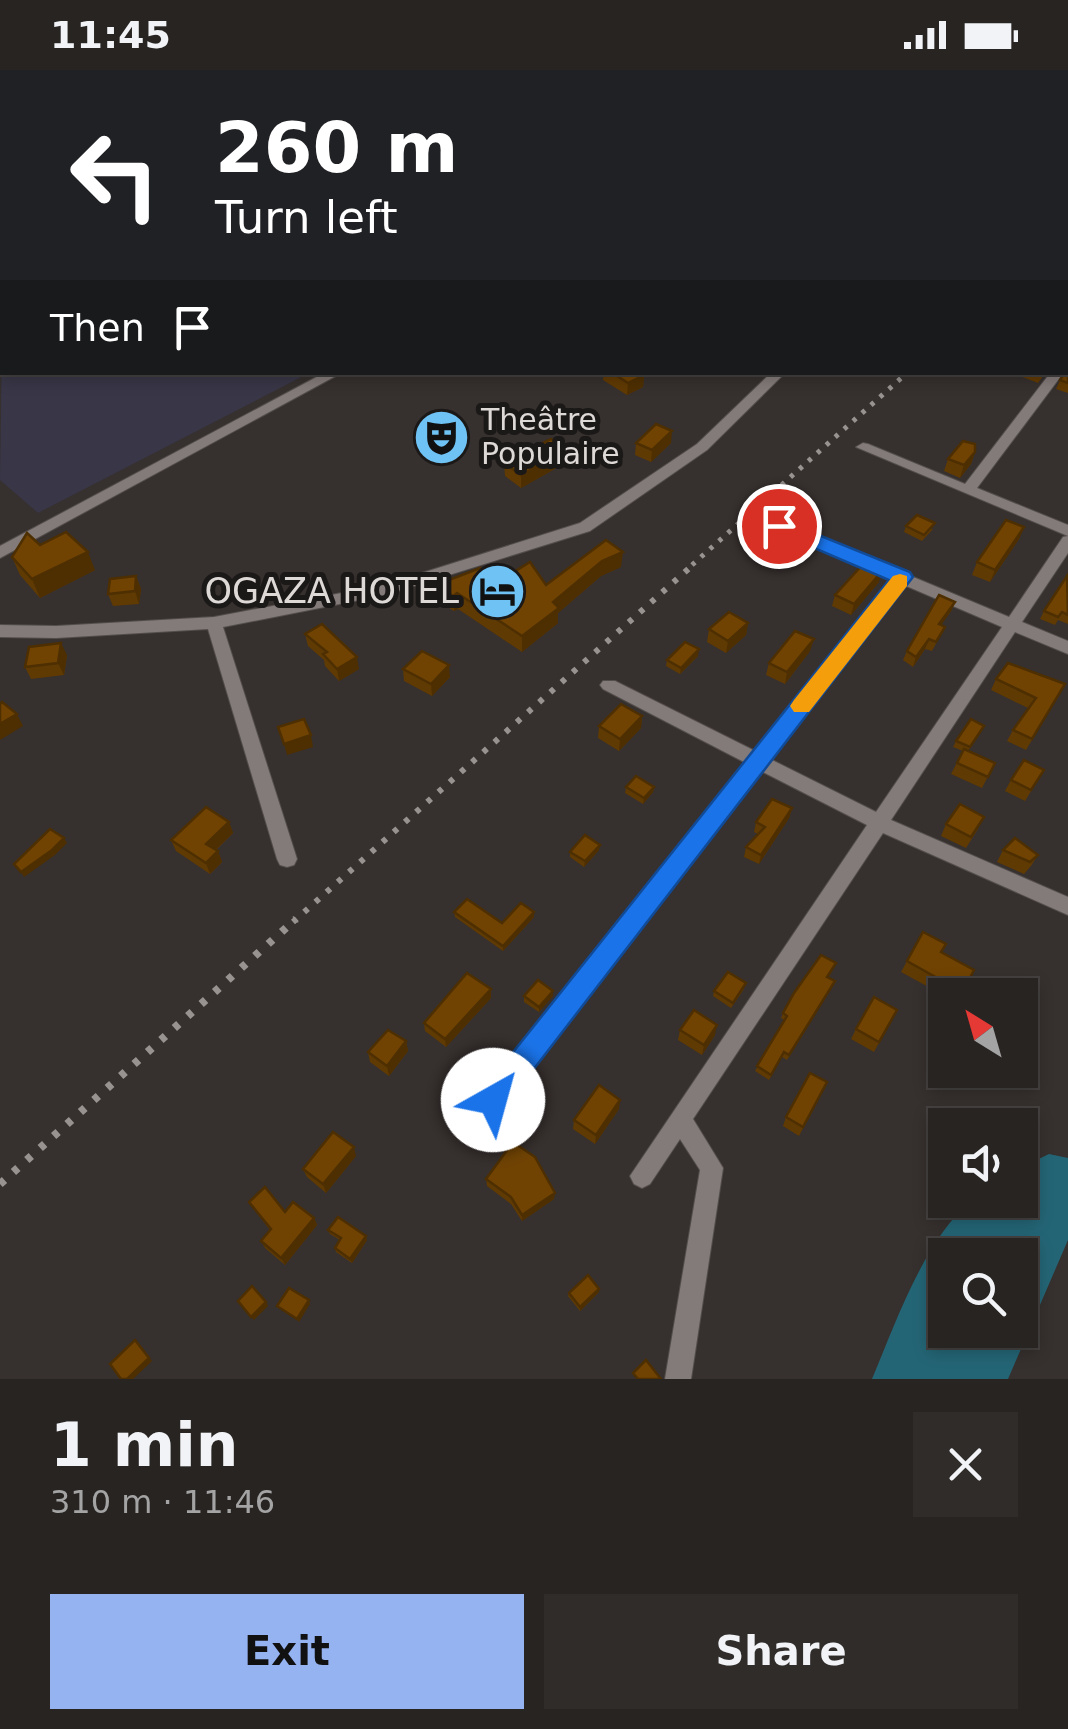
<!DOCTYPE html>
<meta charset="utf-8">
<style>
body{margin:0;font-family:"DejaVu Sans",sans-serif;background:#302c2a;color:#f1f3f6;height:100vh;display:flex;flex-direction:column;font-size:38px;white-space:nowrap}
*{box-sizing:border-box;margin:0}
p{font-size:32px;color:#a5a4a5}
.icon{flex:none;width:55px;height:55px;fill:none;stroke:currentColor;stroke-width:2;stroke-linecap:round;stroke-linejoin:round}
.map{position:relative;height:1309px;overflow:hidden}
.side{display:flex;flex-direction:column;background:#282422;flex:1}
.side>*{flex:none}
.guide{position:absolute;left:0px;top:0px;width:1070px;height:305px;box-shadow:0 5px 15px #0003,0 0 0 2px #444140;background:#202124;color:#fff;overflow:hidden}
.needle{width:65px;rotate:323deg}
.tools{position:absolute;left:928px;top:908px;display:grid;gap:20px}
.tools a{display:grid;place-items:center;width:110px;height:110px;border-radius:0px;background:#282422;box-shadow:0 5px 15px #0003,0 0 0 2px #444140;font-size:50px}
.pin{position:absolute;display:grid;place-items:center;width:85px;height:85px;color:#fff;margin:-42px;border:5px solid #fff;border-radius:50%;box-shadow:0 2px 10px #0007}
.me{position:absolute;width:110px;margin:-55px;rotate:38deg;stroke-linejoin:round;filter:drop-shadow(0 0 8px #0008)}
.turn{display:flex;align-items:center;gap:35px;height:210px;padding:0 50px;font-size:45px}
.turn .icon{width:130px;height:130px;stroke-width:2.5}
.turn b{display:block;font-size:70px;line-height:85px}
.then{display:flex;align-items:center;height:95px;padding:0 50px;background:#0003;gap:20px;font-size:38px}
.round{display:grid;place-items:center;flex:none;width:105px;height:105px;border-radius:0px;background:#302c2a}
.summary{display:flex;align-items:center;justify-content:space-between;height:170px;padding:0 50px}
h1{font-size:60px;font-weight:700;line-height:75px}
.cta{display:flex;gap:20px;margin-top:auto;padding:20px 50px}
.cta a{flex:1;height:115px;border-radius:0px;background:#95b2f1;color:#111;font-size:40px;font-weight:700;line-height:115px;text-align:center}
.cta a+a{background:#302c2a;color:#f1f3f6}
.status{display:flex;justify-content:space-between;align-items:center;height:70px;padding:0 50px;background:#282422;direction:ltr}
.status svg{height:28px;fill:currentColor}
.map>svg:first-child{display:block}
</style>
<div class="status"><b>11:45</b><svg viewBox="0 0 49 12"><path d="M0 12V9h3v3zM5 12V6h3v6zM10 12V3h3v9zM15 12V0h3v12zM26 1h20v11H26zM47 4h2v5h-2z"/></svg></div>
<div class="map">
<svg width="1068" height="1309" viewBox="0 0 1068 1309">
<rect width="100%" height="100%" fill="#36302e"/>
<!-- education -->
<path fill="#393647" d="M2,268V302L309,303L38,443L0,410Z"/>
<!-- water -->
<path fill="#246575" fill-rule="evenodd" d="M1049,1084L1068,1088V1170L1008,1309H872C896,1252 924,1170 972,1130H1020V1098ZM945,1185H1020V1260H945Z"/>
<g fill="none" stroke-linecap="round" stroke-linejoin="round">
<defs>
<path id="service" d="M178,2L184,0"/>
<g id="minor">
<path d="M101,0H115L117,2H104Z"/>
<path d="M2,256V264L0,265V257Z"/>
<path d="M326,302H343L0,488V476Z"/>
<path d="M772,302H786L707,380L590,461L385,525L223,557L297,789L294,795L287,797L280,795L277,789L208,559L56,568L0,567V555L56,556L214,547L384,515L580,453L697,374Z"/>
<path d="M1051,302H1064L977,418L1068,455V483L1022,552L1068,571V584L1015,562L891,750L1068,827V845L883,763L693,1049L723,1098L691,1309H665L700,1100L680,1069L650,1114L642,1118L634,1114L630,1106L867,755L761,701L501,1037L493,1040L485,1037L482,1029L485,1021L746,693L603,619L600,615L603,611H615L755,681L891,510L774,460L771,456L774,452L779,451L1009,547L1063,467L1068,466L856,377L863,373L868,374L965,414ZM904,515L1002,557L876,742L770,689Z"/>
</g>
<path id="secondary" d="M905,2L909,0"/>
<path id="primary" d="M410,0H431L432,2H411Z"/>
</defs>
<!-- service casing -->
<use href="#service" stroke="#534e4c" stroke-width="6"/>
<!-- minor casing -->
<use href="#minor" stroke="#534e4c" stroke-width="2"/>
<!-- secondary casing -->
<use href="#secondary" stroke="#534e4c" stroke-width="28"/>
<!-- primary casing -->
<use href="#primary" stroke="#534e4c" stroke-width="2"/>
<!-- service -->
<use href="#service" stroke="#837b79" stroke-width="5"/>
<!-- minor -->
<use href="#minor" fill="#837b79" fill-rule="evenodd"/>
<!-- secondary -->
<use href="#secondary" stroke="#9a7a77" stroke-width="25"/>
<!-- primary -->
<use href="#primary" fill="#b27a74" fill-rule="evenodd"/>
<!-- rail-far2 -->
<path stroke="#989391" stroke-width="5" stroke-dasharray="4 8" stroke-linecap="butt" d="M692,495L908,302"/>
<!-- rail-far1 -->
<path stroke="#989391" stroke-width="6" stroke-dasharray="5 10" stroke-linecap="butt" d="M293,852L695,493"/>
<!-- rail -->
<path stroke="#989391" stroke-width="8" stroke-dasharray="6 12" stroke-linecap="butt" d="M0,1114L296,849"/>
</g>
<!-- wall -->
<g fill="#603a03">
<path d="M1031,0H1068L1065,2H1042Z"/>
<path d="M1068,237V323L1056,319L1060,310L1068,302Z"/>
<path d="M604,302H640L644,305L643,317L627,325L603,310Z"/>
<path d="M1021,302H1046L1038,313L1020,306Z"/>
<path d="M636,373H671L651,392L635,385Z"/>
<path d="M567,380V392L521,418L505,406L504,393Z"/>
<path d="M975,382L971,394L960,408L944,401L948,389Z"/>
<path d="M906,456L933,459L922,471L904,462Z"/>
<path d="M1024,457L1019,469L990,512L972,505L977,492Z"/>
<path d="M40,475L95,500L40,528L20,505L12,487Z"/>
<path d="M621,497L601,506L558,543V553L522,582L458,539L454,541L438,531L436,515H546Z"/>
<path d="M136,506L141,519L139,534L113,536L108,524Z"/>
<path d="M1068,506V554L1058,550L1055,555L1040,549L1044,541Z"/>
<path d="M879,512L851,545L832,536L835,525Z"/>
<path d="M955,532L951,541L941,555L945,557L932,581L925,579L913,597L903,590L907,581Z"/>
<path d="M748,553L746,565L726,583L707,572L709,559Z"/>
<path d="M305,564L359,599L339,611L325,596L324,590L308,576Z"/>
<path d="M810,581L785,614L766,605L769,593Z"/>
<path d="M67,585L64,605L31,609L25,597Z"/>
<path d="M698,586L680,604L666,596L667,590Z"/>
<path d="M403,599L450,607L432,626L404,611Z"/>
<path d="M996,609L1059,625L1026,680L1007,671L1013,660L1028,638L991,620Z"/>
<path d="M642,646L641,658L619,681L598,668L599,656Z"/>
<path d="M981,661L968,681L995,693L982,718L951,704L963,681L953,677L956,671Z"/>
<path d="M1044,700L1025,731L1005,721L1011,710Z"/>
<path d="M626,717H654L653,722L643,734L625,723Z"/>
<path d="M792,738L789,748L759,794L744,787L746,777L758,764L754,762L756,752Z"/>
<path d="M229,752L233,763L216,780L218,781L222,792L210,804L176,781L171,770Z"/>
<path d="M946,754L978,759L966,778L941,766Z"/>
<path d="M599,780L584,797L570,787V782Z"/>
<path d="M1003,780L1038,785L1031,796L1024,804L997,792Z"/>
<path d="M454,842L502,853L534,847L503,881L455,847Z"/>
<path d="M941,882L961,925H945V937L929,928L934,920L901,902L907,891Z"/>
<path d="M836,893L828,908L835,911L832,917L787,990L782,987L769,1010L755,1001L784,950L781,948L783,943Z"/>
<path d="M744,919L731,938L713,926L714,921Z"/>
<path d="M524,926H553L539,942L524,932Z"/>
<path d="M491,928L446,977L425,961L424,953Z"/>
<path d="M897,940L874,982L851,969L856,959Z"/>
<path d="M680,960L715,965L702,985L678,970Z"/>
<path d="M406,971L408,981L389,1006L370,992L368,982Z"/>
<path d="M827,1012L799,1066L783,1056L786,1047Z"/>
<path d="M619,1039L595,1074L573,1059L574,1050Z"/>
<path d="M356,1086L326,1123L307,1107L303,1099Z"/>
<path d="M486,1109L554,1129L522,1151L511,1134L487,1116Z"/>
<path d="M249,1132L314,1148L317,1155L285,1195L265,1178L261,1171L270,1160Z"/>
<path d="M328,1160L367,1170L352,1193L336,1182L335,1178L340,1170L330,1164Z"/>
<path d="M599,1219V1222L580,1241L568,1226L569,1223Z"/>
</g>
<!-- shaded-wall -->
<g fill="#4e2f02">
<path d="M2,211V231L0,232V212Z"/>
<path d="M644,305L643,317L627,325L628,313Z"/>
<path d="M672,361L671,373L651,392L652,380Z"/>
<path d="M567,380V392L521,418V405Z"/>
<path d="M975,382L971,394L960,408L964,395Z"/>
<path d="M1024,457L1019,469L990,512L995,500Z"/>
<path d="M88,482L95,500L40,528L32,509Z"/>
<path d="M623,482L621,497L601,506L558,543V553L522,582V566L553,532L602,491Z"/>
<path d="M882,501L879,512L851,545L854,534Z"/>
<path d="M136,506L141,519L139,534L135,521Z"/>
<path d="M457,523L458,539L454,541L453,526Z"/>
<path d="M955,532L951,541L935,564L939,554Z"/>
<path d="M748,553L746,565L726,583L728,571Z"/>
<path d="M814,569L810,581L785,614L787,602Z"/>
<path d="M929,569L925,579L913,597L916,587Z"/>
<path d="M61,573L67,585L64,605L58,593Z"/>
<path d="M699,579L698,586L680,604L681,598Z"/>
<path d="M357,587L359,599L339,611L337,599Z"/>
<path d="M449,595L450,607L432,626L431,614Z"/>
<path d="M17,644L23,656L0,670V654Z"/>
<path d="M642,646L641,658L619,681L620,669Z"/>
<path d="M311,665L313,677L287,685L284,674Z"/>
<path d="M654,717L653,722L643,734L644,728Z"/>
<path d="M792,738L789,748L759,794L761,785Z"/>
<path d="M229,752L233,763L210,785L206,774Z"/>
<path d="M64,768L67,773L55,785L24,807L21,802Z"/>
<path d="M600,775L599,780L584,797L585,791Z"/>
<path d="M218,781L222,792L210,804L206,793Z"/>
<path d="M534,842V847L503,881V876Z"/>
<path d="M491,919V928L446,977L445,969Z"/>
<path d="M553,921V926L539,942V937Z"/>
<path d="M717,955L715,965L702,985L704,975Z"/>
<path d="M406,971L408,981L389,1006L387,996Z"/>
<path d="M620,1030L619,1039L595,1074L596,1065Z"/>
<path d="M354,1077L356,1086L326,1123L323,1114Z"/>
<path d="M555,1123L554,1129L522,1151V1145Z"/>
<path d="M314,1148L317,1155L285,1195L281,1188Z"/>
<path d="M366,1166L367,1170L352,1193L350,1189Z"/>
<path d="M599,1219V1222L580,1241V1237Z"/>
<path d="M309,1230L310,1234L299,1252L297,1249Z"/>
<path d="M266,1232L268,1236L254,1250L251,1247Z"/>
<path d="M135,1270L152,1291L133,1309H127Z"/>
</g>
<!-- building -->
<g fill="#704303" stroke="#4e2f02" stroke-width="2.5">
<path d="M625,0H677L683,2H623Z"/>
<path d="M763,0H794L802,2H760Z"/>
<path d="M940,0H1000L997,2H936Z"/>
<path d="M0,57L2,58V96L0,95Z"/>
<path d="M0,181L2,183V211L0,212Z"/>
<path d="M1068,298V313L1060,310L1065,302H1068Z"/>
<path d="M611,302H640L644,305L628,313Z"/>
<path d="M656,354L672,361L652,380L636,373Z"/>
<path d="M551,369L567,380L521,405L504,393Z"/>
<path d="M963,371L975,374V382L964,395L948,389Z"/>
<path d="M917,445L935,453L924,465L906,456Z"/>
<path d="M1006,450L1024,457L995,500L977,492Z"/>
<path d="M66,462L88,482L32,509L12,487L27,463L40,475Z"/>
<path d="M606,470L623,482L602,491L553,532L559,538L522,566L457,523L453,526L436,515L480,498L493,515L530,492L546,515Z"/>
<path d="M864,493L882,501L854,534L835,525Z"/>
<path d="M136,506L135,521L108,524L110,509Z"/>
<path d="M1067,506L1068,545L1062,542L1058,547L1044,541Z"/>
<path d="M939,525L955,532L939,554L945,557L936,572L929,569L916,587L907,581Z"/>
<path d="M729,542L748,553L728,571L709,559Z"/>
<path d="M322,554L357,587L337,599L323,584L327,582L305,564Z"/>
<path d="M795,561L814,569L787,602L769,593Z"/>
<path d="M685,572L699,579L681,598L667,590Z"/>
<path d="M61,573L58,593L25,597L29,577Z"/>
<path d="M422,581L449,595L431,614L403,599Z"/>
<path d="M1008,593L1065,614L1032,669L1013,660L1036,628L996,609Z"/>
<path d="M2,632L17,644L0,654V634Z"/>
<path d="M621,634L642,646L620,669L599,656Z"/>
<path d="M304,649L311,665L284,674L278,657Z"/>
<path d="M971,649L984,656L970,677L956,671Z"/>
<path d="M964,679L995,693L988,707L957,693Z"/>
<path d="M1024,690L1044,700L1031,720L1011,710Z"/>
<path d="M636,706L654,717L644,728L626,717Z"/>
<path d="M772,729L792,738L761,785L746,777L765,757L756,752Z"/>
<path d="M960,734L984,747L971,767L946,754Z"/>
<path d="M206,737L229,752L206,774L218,781L206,793L171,770Z"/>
<path d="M50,759L64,768L52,780L21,802L14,794Z"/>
<path d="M585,765L600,775L585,791L570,782Z"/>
<path d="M1015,768L1038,785L1030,792L1003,780Z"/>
<path d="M467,829L502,853L521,833L534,842L503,876L454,842Z"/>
<path d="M923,862L946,874L941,882L974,900L961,925H948L935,918L939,909L907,891Z"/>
<path d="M821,885L836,893L827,907L835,911L789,985L784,982L771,1005L757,996L787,946L783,943L794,923Z"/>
<path d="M728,902L746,913L733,933L714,921Z"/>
<path d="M467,903L491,919L445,969L424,953Z"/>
<path d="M538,910L553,921L539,937L524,926Z"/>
<path d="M874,927L897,940L879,972L856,959Z"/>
<path d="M694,940L717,955L704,975L680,960Z"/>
<path d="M388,960L406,971L387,996L368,982Z"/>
<path d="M810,1003L827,1012L803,1057L786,1047Z"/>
<path d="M599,1015L620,1030L596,1065L574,1050Z"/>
<path d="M333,1062L354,1077L323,1114L303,1099Z"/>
<path d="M513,1072L535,1087L555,1123L522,1145L511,1127L486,1109Z"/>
<path d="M265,1117L285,1142L293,1132L314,1148L281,1188L261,1171L271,1159L249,1132Z"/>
<path d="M338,1147L366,1166L350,1189L335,1178L341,1168L328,1160Z"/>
<path d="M588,1205L599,1219L580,1237L569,1223Z"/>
<path d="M252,1216L266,1232L251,1247L238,1231Z"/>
<path d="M289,1218L309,1230L297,1249L277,1236Z"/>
<path d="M135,1270L149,1288L127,1309H121L110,1294Z"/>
<path d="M646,1290L661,1309H638L633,1303Z"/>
</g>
<!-- route -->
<path fill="#1a73e8" stroke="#114b97" stroke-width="2.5" d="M779,449L910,502L913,507L503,1039L493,1043L483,1039L479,1030L483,1020L889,510L772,460V451Z"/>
<!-- slow -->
<path fill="#f59e0b" d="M900,504L907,506V516L809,642H794L790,636L794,630L893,506Z"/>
<!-- icons -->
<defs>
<symbol id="theatre-disc" viewBox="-11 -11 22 22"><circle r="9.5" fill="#6fc2f4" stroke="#1b1818"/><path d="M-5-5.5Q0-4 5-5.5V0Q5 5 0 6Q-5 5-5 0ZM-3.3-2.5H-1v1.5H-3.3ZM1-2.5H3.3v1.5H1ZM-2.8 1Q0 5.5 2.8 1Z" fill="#111"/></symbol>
<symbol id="hotel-disc" viewBox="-11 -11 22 22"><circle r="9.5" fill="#6fc2f4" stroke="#1b1818"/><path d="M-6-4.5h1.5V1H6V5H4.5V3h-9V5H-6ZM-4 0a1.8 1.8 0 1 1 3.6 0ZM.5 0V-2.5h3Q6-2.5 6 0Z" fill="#111"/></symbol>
</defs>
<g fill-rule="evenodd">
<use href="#theatre-disc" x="410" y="336" width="63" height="63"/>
<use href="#hotel-disc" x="466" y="490" width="63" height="63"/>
</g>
<g text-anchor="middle" stroke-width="10" stroke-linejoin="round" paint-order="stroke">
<!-- far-poi labels -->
<g font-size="30" fill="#ddd9d7" stroke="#1b1818" text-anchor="start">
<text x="481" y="360">Theâtre<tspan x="481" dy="34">Populaire</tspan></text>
</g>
<!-- poi labels -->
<g font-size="35" fill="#ddd9d7" stroke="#1b1818" text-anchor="end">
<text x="459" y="533">OGAZA HOTEL</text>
</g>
</g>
</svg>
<div class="tools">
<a><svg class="needle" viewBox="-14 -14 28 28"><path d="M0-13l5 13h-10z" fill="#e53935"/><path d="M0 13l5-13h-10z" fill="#a5a4a5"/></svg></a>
<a><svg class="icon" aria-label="sound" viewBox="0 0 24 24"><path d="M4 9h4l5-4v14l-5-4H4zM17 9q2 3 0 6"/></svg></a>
<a><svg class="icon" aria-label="search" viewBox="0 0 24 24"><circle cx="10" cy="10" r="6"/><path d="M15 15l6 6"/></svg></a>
</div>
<div class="pin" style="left:779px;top:456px;background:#d93025"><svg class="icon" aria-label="arrive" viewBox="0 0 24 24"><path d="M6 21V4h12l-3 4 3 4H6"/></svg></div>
<svg class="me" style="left:493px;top:1030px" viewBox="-20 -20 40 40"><circle r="19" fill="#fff"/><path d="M0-13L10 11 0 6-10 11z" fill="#1a73e8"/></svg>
<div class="guide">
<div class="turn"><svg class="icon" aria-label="left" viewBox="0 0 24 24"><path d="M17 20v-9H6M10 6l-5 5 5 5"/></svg><div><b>260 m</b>Turn left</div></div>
<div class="then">Then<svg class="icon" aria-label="arrive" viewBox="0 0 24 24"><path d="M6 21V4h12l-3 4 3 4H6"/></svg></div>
</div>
</div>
<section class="side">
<div class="summary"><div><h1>1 min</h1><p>310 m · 11:46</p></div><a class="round"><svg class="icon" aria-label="close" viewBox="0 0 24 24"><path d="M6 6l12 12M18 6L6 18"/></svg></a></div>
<div class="cta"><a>Exit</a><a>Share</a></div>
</section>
